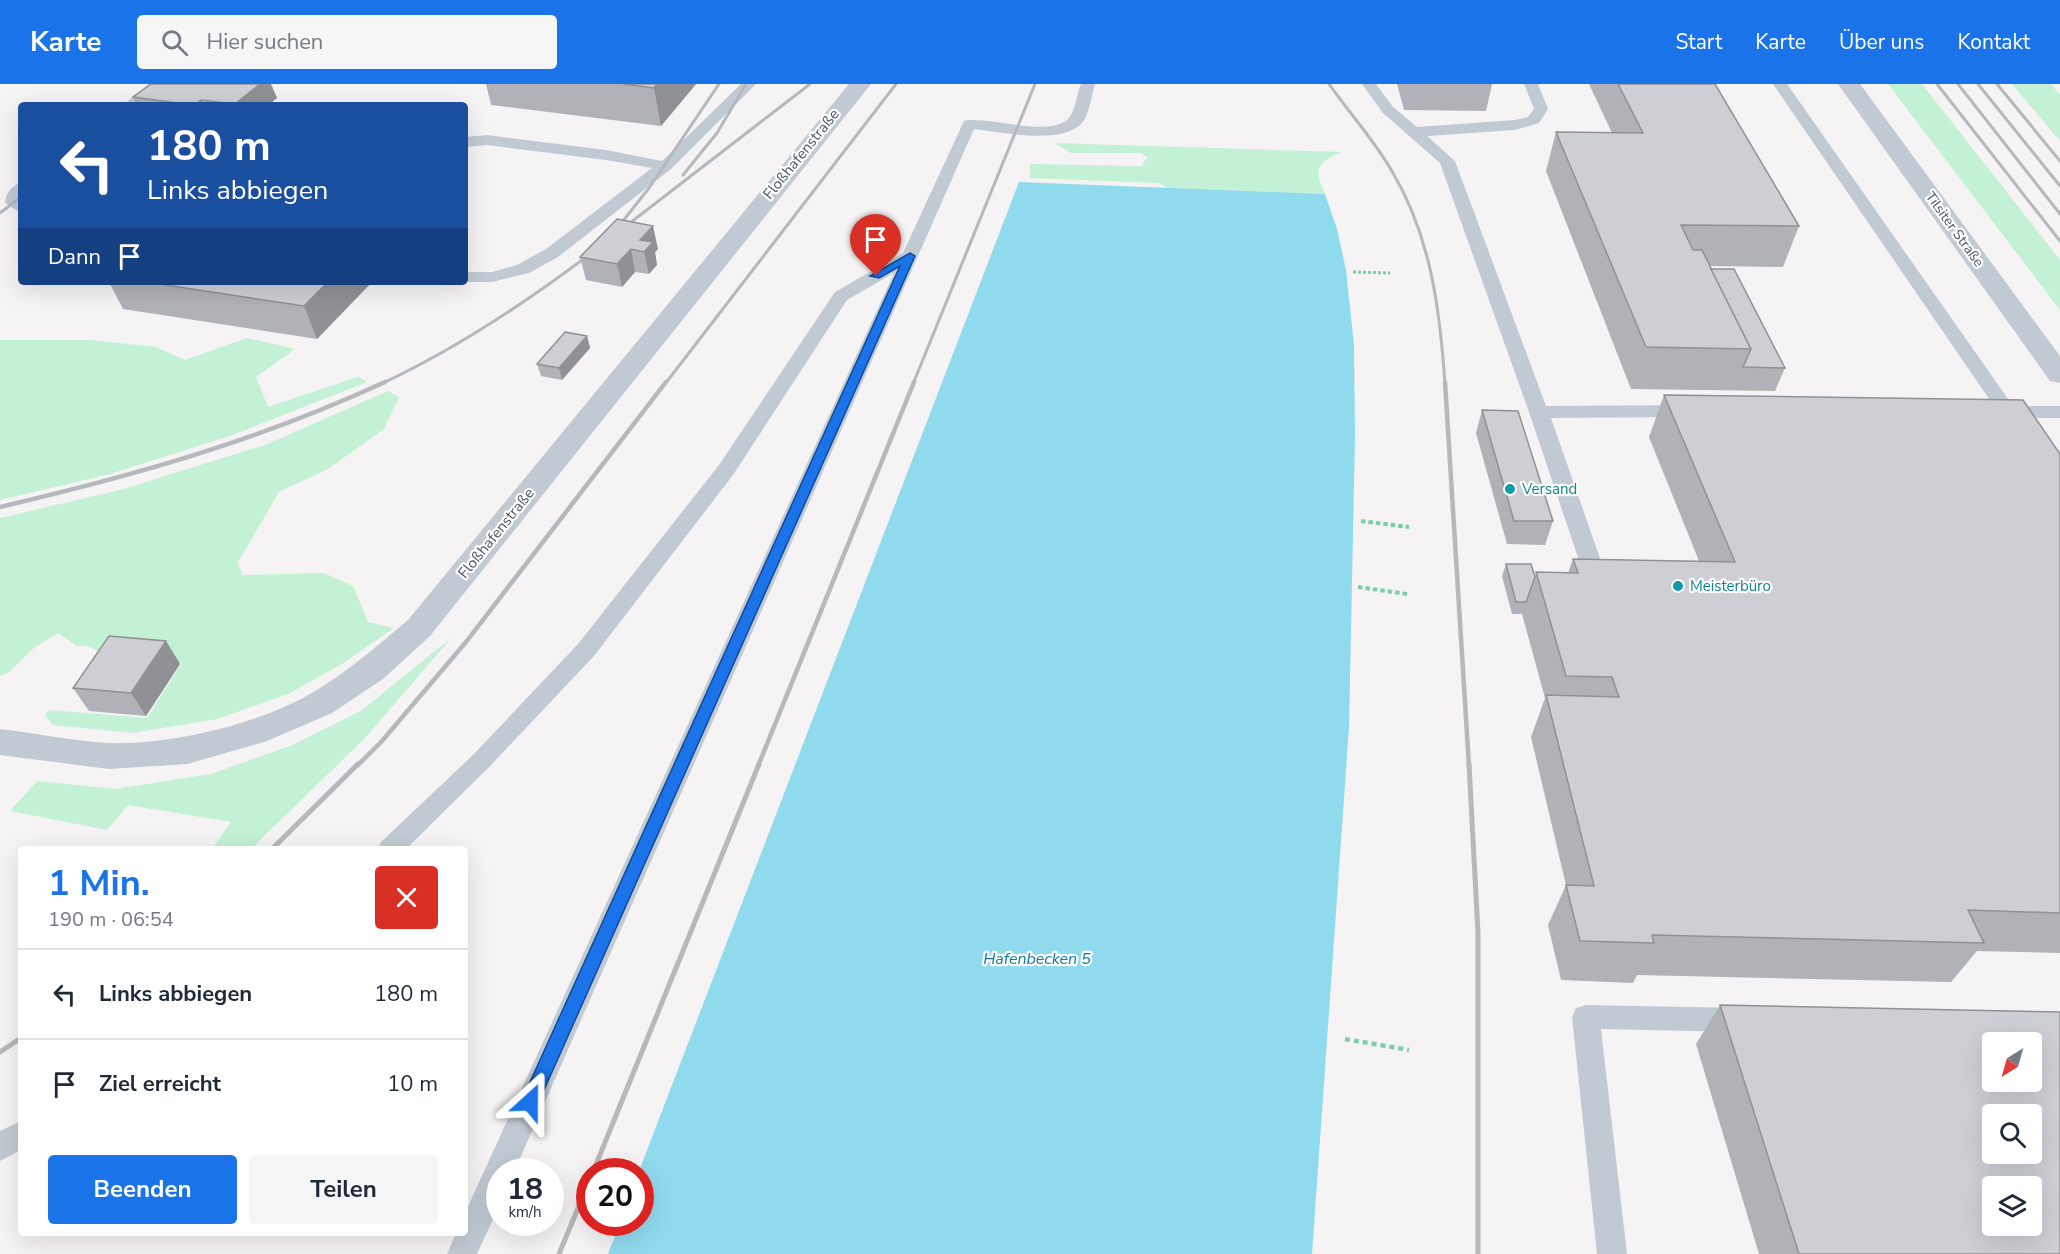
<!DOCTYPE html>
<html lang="de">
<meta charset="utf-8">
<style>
body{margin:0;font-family:"Nunito Sans",sans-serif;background:#f6f6f7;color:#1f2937;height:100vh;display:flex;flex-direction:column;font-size:22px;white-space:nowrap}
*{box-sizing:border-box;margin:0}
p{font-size:20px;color:#747a83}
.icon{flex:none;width:33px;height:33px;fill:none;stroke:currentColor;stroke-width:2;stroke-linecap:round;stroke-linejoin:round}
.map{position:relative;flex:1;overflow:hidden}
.sheet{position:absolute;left:18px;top:762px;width:450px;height:390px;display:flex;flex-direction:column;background:#fff;border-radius:6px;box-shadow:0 6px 24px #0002}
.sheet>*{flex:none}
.top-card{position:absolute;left:18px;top:18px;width:450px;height:183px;border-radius:6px;box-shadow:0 6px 24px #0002;background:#1a4fa0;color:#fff;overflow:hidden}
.needle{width:39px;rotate:217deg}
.controls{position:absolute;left:1982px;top:948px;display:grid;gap:12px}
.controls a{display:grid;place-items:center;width:60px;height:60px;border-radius:6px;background:#fff;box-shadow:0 6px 24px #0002;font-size:30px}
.speed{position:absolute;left:486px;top:1074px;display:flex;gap:12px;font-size:30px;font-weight:700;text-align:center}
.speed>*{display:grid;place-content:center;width:78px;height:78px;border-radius:50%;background:#fff;box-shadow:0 6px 24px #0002;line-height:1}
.speed small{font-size:15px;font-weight:400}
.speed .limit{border:9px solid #d22;background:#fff;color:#111}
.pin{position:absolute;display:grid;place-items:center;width:51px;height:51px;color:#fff;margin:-62px -26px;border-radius:50% 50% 50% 0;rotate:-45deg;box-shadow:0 0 6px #0007}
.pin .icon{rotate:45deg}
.me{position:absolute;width:66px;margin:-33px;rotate:24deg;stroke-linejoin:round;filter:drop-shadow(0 0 4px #0008)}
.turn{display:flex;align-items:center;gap:21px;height:126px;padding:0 30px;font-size:27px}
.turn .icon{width:78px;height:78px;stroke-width:2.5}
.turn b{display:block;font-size:42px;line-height:51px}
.then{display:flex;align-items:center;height:57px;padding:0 30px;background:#0003;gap:12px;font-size:22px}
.round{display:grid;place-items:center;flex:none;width:63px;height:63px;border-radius:6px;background:#f6f6f7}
.head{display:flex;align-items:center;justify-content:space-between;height:102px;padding:0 30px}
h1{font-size:36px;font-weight:700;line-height:45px;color:#1a73e8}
.primary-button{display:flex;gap:12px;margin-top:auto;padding:12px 30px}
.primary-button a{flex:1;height:69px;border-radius:6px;background:#1a73e8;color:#fff;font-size:24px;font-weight:700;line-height:69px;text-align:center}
.primary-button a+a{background:#f6f6f7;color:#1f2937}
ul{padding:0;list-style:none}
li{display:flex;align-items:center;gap:18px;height:90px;padding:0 30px;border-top:2px solid #e0e1e3}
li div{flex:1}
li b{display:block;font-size:22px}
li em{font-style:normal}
header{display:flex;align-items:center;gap:36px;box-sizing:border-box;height:84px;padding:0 30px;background:#1a73e8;color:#fff}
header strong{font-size:28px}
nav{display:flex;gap:33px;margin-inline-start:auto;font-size:21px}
.search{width:420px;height:54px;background:#f6f6f7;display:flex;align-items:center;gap:15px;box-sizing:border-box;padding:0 21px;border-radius:6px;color:#747a83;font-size:22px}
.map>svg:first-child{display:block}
</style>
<header>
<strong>Karte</strong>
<div class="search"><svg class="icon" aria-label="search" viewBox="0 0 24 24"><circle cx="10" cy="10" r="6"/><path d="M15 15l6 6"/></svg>Hier suchen</div>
<nav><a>Start</a><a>Karte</a><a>Über uns</a><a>Kontakt</a></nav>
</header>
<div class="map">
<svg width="2060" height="1170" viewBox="0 0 2060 1170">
<rect width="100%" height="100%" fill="#f5f3f3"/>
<!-- green -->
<g fill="#c3f1d5">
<path d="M1888,0H1922L2060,176V226Z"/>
<path d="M2012,0H2051L2060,11V57Z"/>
<path d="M1054,59L1341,68C1316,79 1314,86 1325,110L1168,104L1158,99L1030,94V80L1142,82L1147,73L1141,69H1071Z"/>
<path d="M247,254L295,265L256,293L268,323L358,293L367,298L230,352L110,390L0,416V256H91L156,263L185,276Z"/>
<path d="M388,307L399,313L384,345L328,385L279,408L238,478L242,491L324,489L353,502L368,538L394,544L342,580L288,610L217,635L132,649L53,641L45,631L49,626L147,634L182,579L124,572L98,567L88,562H77L58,549L34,564L9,588L0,592V434L120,406L265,361Z"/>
<path d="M452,553L366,653L251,765H212L231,738L128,721L107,746L10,727L37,697L115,705L211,690L290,662L361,627Z"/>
</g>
<!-- water -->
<path fill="#90daee" d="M1019,98L1325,110L1337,145L1346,186L1354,261L1355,353L1349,643L1312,1170H608L620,1139L640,1138L639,1087Z"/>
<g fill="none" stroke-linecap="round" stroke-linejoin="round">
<!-- path-far2 -->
<path stroke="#7ad0a6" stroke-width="3" stroke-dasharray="3 2" stroke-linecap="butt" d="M1353,188L1390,189"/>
<!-- path-far1 -->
<g stroke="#7ad0a6" stroke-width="4" stroke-dasharray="4.5 3" stroke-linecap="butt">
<path d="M1361,437L1409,443"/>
<path d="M1358,503L1407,510"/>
</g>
<!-- path -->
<path stroke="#7ad0a6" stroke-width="4.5" stroke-dasharray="5 4" stroke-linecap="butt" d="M1345,955L1409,966"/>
<!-- lane -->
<g fill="#c1cad2" fill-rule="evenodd">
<path d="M149,0H165L139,21H123Z"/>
<path d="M741,0H756L671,85L558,173L529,189L492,198H464L465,188H492L517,181L546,165L652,84L606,76L487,61L465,63V53L487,51L606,66L662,77Z"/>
<path d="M1081,0H1095C1091,13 1090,30 1081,40C1060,61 1001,48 974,45L514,1088H500V1120L477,1170H447L456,1149H465V1129L894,189L847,216L733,391L594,572L490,682L406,765H378L381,758L474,670L578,560L719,381L835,208L903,169L964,37C988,31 1056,57 1071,31C1076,22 1077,10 1081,0Z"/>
<path d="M1362,0H1376L1393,23L1417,43L1515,36L1528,33L1534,25L1524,0H1538L1548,25L1539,39L1515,46L1427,52L1455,77L1546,322L1688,321L1695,323L1697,327L1695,331L1688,333L1551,334L1610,503L1607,508L1599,510L1591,508L1588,503L1529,328L1440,79L1383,29Z"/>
<path d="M1773,0H1787L2013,322H2060V334H2021L2025,339L2022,343H2008L2002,334L1996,332L1993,328L1996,325Z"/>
<path d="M21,99V129L5,119C6,109 11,102 21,99Z"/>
<path d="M1586,921L1741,924L1751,927L1755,936L1751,945L1741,948L1601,945L1627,1170H1597L1572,933L1576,924Z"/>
<path d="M21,1037V1066L0,1077V1047Z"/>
</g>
<!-- street -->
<g fill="#c1cad2" fill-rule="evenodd">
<path d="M849,0H871L430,552L383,595L332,629L267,657L187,680L109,685L0,671V645C36,649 72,657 108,659C170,661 256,641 310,610C346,589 376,563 408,536Z"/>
<path d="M1838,0H1860L2060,272V299L2050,297Z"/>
</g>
<!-- rail-far2 -->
<g stroke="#b5b8bd" stroke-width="3">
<path d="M1329,0C1350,30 1375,57 1393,89C1431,153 1440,227 1445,300"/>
<path d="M1937,0L2060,157"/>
<path d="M1958,0L2060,130"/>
<path d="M1978,0L2060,102"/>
<path d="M1997,0L2060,77"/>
<path d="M683,91L717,49L746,0"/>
<path d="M0,129L21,113"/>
<path d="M623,137L649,104L719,0"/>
<path d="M617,149L810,0"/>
<path d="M381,300C458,264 527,218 594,167"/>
<path d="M665,300L896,0"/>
<path d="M913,300L1035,0"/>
</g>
<!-- rail-far1 -->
<g stroke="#b5b8bd" stroke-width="4.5">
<path d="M1445,298L1469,682"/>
<path d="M0,423C136,391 257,357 385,298"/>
<path d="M357,682L382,657L466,558L666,298"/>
<path d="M758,682L914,298"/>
</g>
<!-- rail -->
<g stroke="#b5b8bd" stroke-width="5">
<path d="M1469,680L1478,849V1170"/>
<path d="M272,765L358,680"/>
<path d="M0,968L21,954"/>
<path d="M593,1088L759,680"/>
<path d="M559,1170L590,1095"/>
</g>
</g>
<!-- wall -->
<g fill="#b0b2b7">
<path d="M486,0H696L661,42L491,21Z"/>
<path d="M1397,0H1492L1486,27L1404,26Z"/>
<path d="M1589,0H1715L1799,142L1783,183L1710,182L1785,284L1775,307L1631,305L1546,87L1556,48L1612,49Z"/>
<path d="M133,13L277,14L268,21H137Z"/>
<path d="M617,135L658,165L655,168L657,181L649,190L635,188L622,203L586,196L580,173Z"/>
<path d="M109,198H372L317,255L123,225Z"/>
<path d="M587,252L590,264L562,296L541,292L537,280Z"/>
<path d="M1664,311L2060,370V869L1977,867L1951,898L1637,891L1633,899L1561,896L1548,841L1566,801L1531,653L1545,614L1522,530H1512L1502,492L1506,480L1535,493L1536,488L1568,489L1573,475L1699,477L1649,353Z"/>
<path d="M1482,326L1553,437L1545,461L1507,460L1476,349Z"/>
<path d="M166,557L180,580L146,632L89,627L73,604Z"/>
<path d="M1720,921L2060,1170H1759L1696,960Z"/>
</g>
<!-- shaded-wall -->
<g fill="#909195">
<path d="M245,0H271L277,14L268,21H235Z"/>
<path d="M657,0H696L661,42L654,4Z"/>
<path d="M201,16L203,21H194Z"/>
<path d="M653,142L658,165L655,168L657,181L649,190L644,168L640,156Z"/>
<path d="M631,165L635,188L622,203L617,180Z"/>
<path d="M328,198H372L317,255L304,222Z"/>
<path d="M587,252L590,264L562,296L559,284Z"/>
<path d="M166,557L180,580L146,632L131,609Z"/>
</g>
<!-- building -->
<g fill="#cdcfd5" stroke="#909195" stroke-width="1.5" fill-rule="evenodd">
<path d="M151,0H260L235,20L201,16L194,21H192L133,13Z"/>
<path d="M623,0H657L654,4Z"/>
<path d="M1618,0H1715L1799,142L1681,141L1693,166H1702L1751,265L1646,263L1556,48L1643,49Z"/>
<path d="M617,135L653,142L640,156L653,158L644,168L631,165L617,180L580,173Z"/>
<path d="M1711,185H1734L1785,284L1743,283L1751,265Z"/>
<path d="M146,198H328L304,222Z"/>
<path d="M565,248L587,252L559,284L537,280Z"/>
<path d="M1664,311L2023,316L2060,370V829L1968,826L1984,859L1652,851L1654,859L1580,857L1566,801L1594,802L1546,611L1619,613L1612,593L1566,592L1536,488L1578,489L1573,475L1735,478Z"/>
<path d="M1482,326L1518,327L1553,437H1514Z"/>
<path d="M1506,480H1531L1535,493L1526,518H1516Z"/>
<path d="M109,552L166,557L131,609L73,604Z"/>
<path d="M1720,921L2060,928V1170H1799ZM1992,958H2031V998H1992ZM1992,1030H2031V1070H1992ZM1992,1102H2031V1142H1992Z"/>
</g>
<!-- route -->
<path fill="#1a73e8" stroke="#114b97" stroke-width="1.5" d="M910,169L915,172L536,1024L530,1026L524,1024L521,1018L900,182L879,194L870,192Z"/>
<!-- markers -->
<g fill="#0f9aa8" stroke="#fff" stroke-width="2">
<circle cx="1510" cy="405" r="6"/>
<circle cx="1678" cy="502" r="6"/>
</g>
<g text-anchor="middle" stroke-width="4.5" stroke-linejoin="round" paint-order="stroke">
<!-- far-street labels -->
<g font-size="14" fill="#4a5661" stroke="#fff">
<text transform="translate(1955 145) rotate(54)" y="5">Tilsiter Straße</text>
</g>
<!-- street labels -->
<g font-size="15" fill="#4a5661" stroke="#fff">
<text transform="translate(801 70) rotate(-51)" y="5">Floßhafenstraße</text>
<text transform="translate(496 449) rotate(-51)" y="5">Floßhafenstraße</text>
</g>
<!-- culture labels -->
<g font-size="15" fill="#0d838f" stroke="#fff" text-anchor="start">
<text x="1522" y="410">Versand</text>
<text x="1690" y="507">Meisterbüro</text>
</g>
<!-- water labels -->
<g font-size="16" font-style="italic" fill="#0c7c9b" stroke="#fff">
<text x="1037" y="880">Hafenbecken 5</text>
</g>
</g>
</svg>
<div class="controls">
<a><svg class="needle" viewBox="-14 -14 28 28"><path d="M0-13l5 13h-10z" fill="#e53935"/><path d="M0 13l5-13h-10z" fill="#747a83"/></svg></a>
<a><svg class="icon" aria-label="search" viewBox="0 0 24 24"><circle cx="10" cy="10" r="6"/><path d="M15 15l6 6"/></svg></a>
<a><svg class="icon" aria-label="layers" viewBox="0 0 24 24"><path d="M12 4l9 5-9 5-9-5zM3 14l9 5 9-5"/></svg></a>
</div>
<div class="speed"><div>18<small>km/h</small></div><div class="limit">20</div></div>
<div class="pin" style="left:876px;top:192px;background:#d93025"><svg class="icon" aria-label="arrive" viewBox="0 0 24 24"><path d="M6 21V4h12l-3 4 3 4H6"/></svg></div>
<svg class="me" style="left:530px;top:1018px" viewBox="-20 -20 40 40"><path d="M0-17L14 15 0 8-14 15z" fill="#1a73e8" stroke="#fff" stroke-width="4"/></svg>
<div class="top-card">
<div class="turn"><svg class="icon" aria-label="left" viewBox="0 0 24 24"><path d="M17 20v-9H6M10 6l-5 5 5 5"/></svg><div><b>180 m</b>Links abbiegen</div></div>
<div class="then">Dann<svg class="icon" aria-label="arrive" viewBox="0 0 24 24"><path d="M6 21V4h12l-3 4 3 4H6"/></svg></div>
</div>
<section class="sheet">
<div class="head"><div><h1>1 Min.</h1><p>190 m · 06:54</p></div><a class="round" style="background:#d93025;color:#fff"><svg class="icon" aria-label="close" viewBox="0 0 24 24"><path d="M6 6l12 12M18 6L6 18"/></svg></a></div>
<ul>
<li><svg class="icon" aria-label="left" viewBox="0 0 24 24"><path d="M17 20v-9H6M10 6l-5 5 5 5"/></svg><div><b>Links abbiegen</b></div><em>180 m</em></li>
<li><svg class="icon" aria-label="arrive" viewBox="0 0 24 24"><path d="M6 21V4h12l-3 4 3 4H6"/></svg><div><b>Ziel erreicht</b></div><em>10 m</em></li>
</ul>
<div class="primary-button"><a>Beenden</a><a>Teilen</a></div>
</section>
</div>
